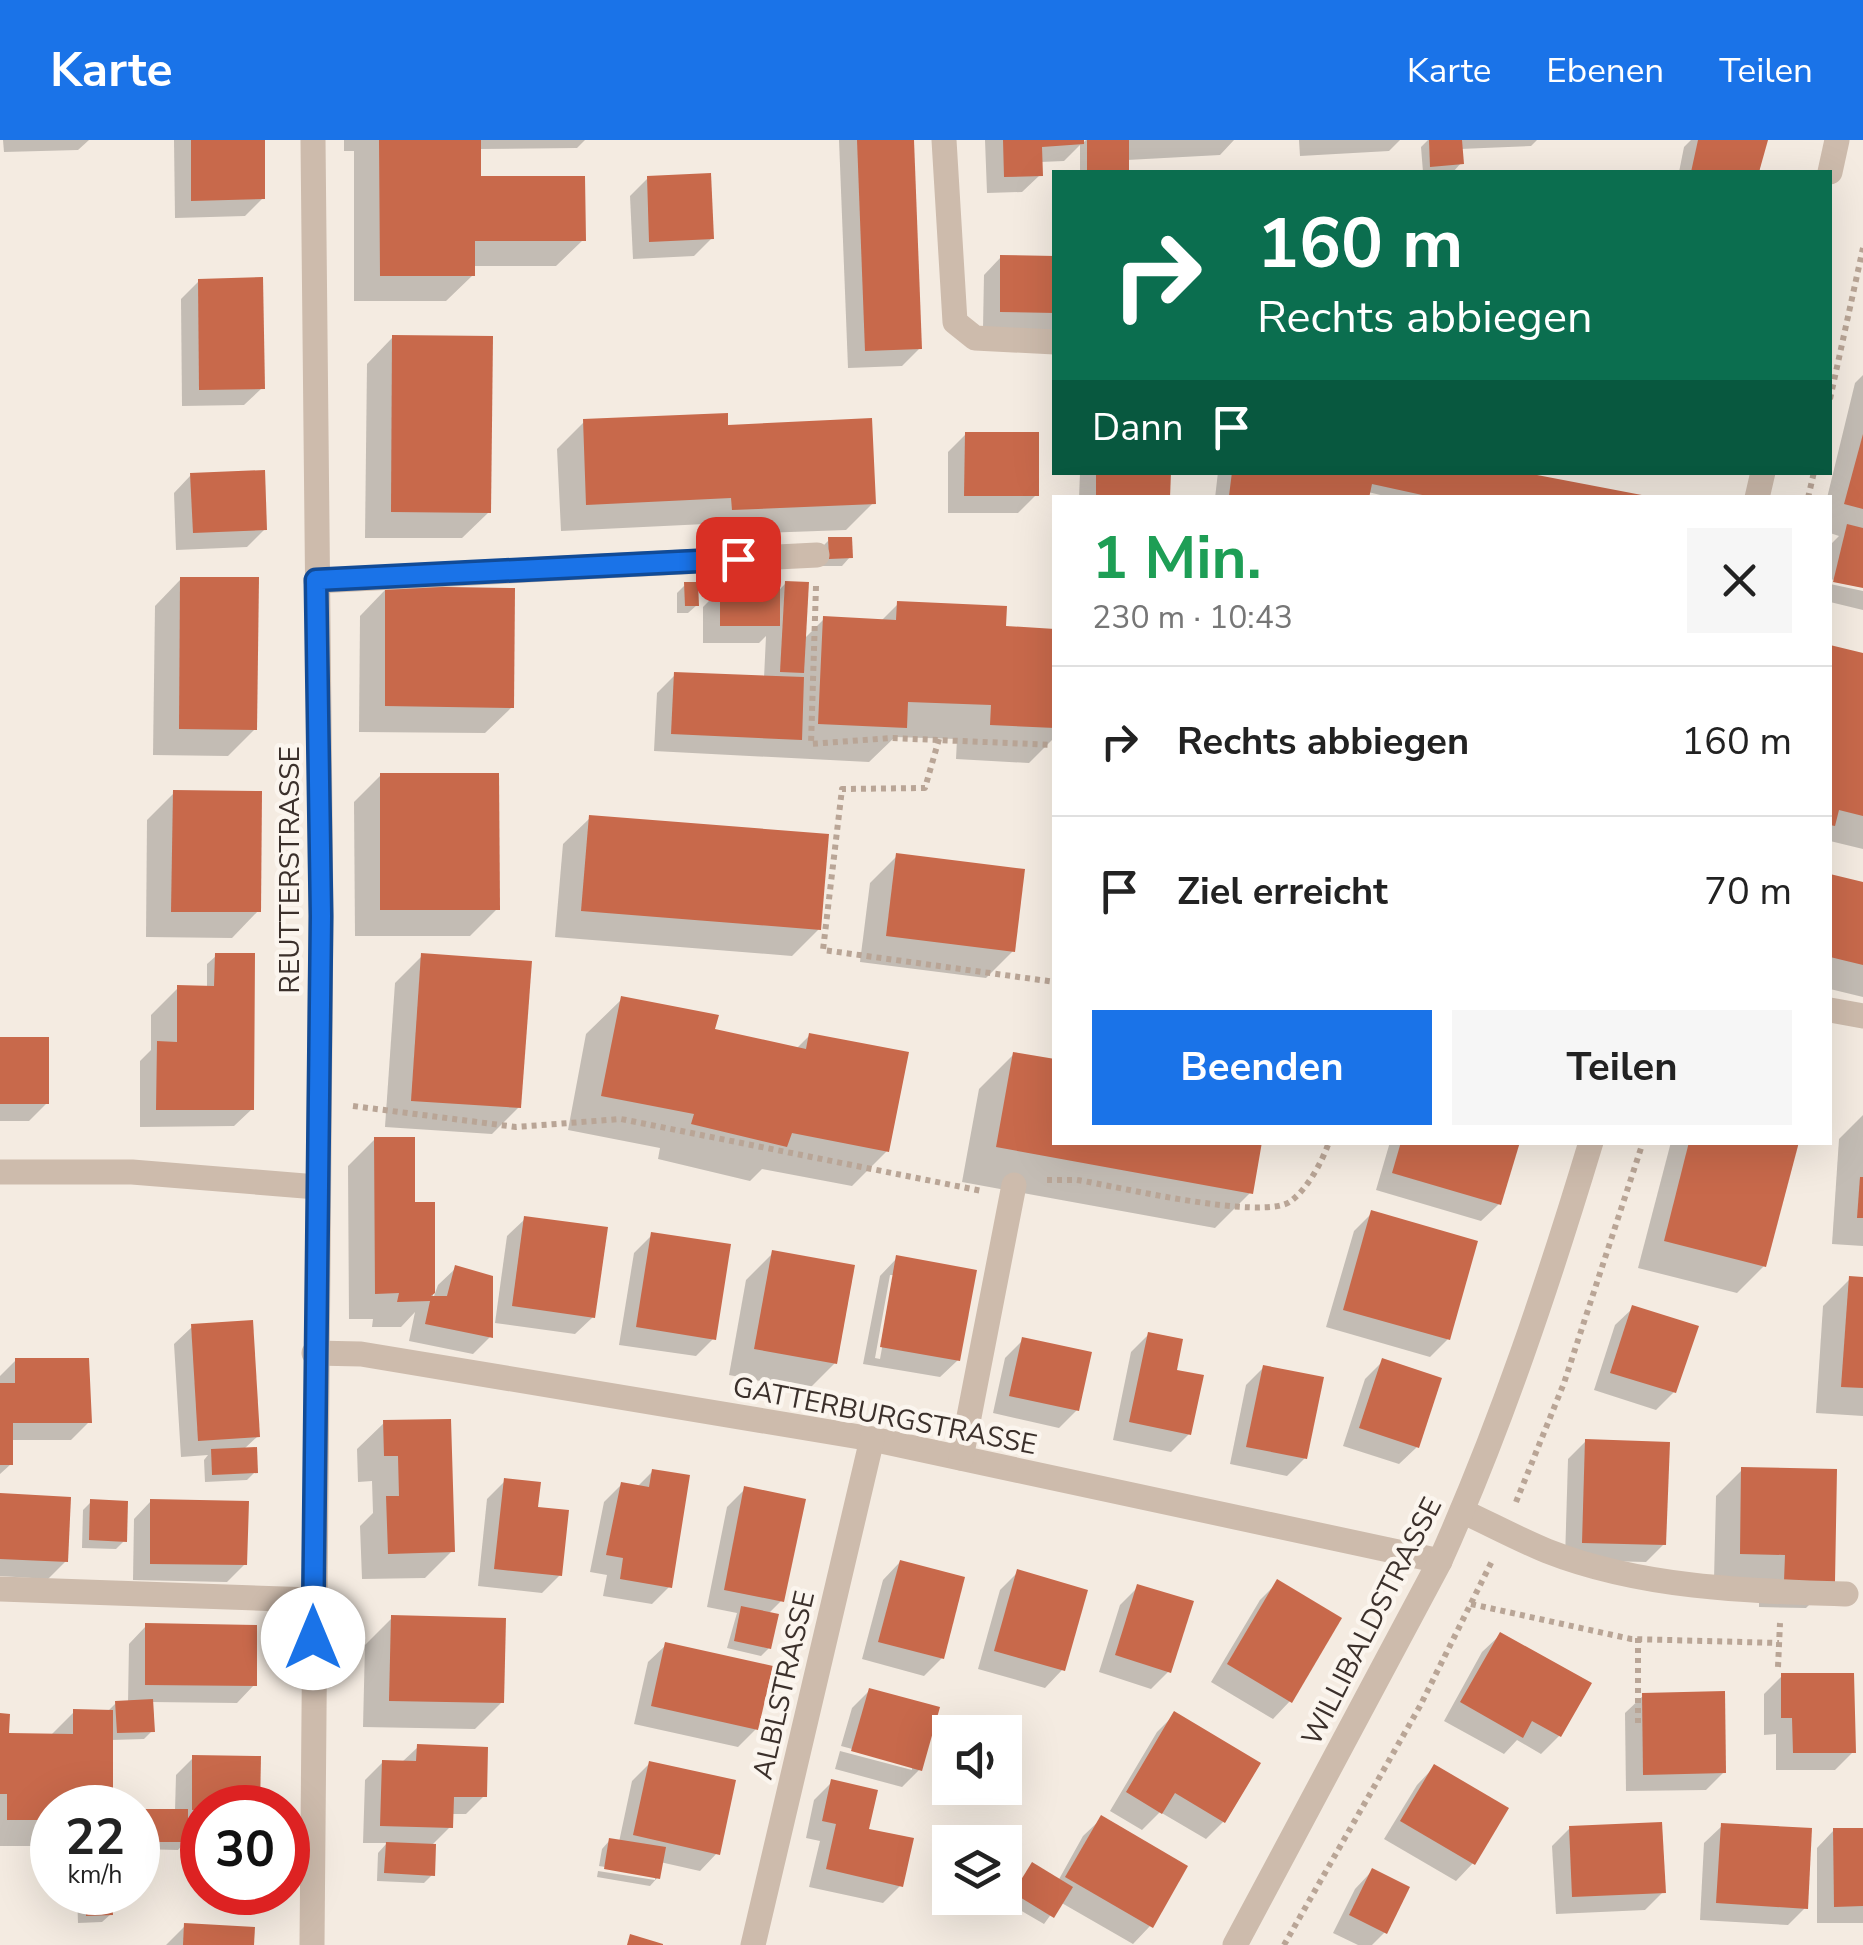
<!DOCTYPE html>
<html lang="de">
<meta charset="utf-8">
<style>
body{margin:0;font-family:"Nunito Sans",sans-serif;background:#f6f6f6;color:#222;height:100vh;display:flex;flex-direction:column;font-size:38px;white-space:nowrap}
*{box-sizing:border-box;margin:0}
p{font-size:32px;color:#767676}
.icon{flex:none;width:55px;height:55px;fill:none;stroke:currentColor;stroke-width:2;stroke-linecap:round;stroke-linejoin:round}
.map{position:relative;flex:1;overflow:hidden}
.drawer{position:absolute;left:1052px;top:355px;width:780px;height:650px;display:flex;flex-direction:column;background:#fff;border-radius:0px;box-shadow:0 10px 40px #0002}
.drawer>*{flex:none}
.banner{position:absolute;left:1052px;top:30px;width:780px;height:305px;border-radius:0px;box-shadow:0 10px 40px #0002;background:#0b6e4f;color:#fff;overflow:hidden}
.buttons{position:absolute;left:932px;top:1575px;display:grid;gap:20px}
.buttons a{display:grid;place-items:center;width:90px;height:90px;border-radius:0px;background:#fff;box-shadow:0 10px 40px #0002;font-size:50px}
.speed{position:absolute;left:30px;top:1645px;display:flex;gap:20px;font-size:50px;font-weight:700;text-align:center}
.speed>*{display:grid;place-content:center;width:130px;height:130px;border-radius:50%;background:#fff;box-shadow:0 10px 40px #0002;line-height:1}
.speed small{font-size:25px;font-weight:400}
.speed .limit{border:15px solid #d22;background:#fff;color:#111}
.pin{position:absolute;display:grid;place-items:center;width:85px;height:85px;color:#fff;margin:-42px;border-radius:20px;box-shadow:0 5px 15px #0006}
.me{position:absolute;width:110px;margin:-55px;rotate:0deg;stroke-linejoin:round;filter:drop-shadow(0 0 8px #0008)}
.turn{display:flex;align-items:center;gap:35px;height:210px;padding:0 40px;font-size:45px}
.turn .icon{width:130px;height:130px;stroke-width:2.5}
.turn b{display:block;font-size:70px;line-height:85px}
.then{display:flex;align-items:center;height:95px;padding:0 40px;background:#0003;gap:20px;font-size:38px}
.round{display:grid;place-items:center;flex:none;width:105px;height:105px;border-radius:0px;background:#f6f6f6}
.headline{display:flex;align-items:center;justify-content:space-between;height:170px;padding:0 40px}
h1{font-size:60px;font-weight:700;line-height:75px;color:#1e9e55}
.action{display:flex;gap:20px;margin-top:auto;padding:20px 40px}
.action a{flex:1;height:115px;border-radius:0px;background:#1a73e8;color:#fff;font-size:40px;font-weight:700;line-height:115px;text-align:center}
.action a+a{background:#f6f6f6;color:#222}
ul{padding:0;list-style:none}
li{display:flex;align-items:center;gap:30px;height:150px;padding:0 40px;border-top:2px solid #e0e0e0}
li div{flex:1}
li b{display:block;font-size:38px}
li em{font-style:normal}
header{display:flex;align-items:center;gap:60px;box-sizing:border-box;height:140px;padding:0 50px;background:#1a73e8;color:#fff}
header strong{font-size:48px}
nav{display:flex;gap:55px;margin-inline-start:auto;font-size:35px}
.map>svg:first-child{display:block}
</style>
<header>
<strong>Karte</strong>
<nav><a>Karte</a><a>Ebenen</a><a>Teilen</a></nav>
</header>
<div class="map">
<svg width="1863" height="1805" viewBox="0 0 1863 1805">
<rect width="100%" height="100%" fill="#f4ebe1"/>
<!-- shadow -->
<g fill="#0003" fill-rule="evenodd">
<path d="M3,0H89L78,10L4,12Z"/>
<path d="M174,0H262L263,58L245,76L175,78Z"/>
<path d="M344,0H585L577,8L478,9V39L583,100L556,126H473V135L446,161H354V11H344Z"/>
<path d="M839,0H912L920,208L902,226L848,228Z"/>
<path d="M985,0H1081L1082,4L1086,0H1234L1220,15L1127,20V32H1080V5L1064,21L1040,22V35L1022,52L987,53Z"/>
<path d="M1299,0H1400L1389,11L1300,16Z"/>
<path d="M1428,0H1537L1531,6L1460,9L1461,23L1453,32H1423L1421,7Z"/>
<path d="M1691,0H1766L1759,32H1679L1684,7Z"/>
<path d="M648,38L712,98L694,116L633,119L630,56Z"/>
<path d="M1001,117L1055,119V190L983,188L984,135Z"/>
<path d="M199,141L262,248L244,265L182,266L181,159Z"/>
<path d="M393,197L489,372L462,398H365L367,224Z"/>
<path d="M1863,235V446L1830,439V405L1839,396L1830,393L1827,358L1855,243Z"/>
<path d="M584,282L726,287L873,363L846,390L706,395L705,384L561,391L557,309Z"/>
<path d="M966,294L1036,355L1018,373H948V312Z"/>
<path d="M1080,332H1168L1167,358H1079Z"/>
<path d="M1218,332H1507L1644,358H1393L1368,352L1367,358H1215Z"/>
<path d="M191,335L265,389L247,407L176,410L174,353Z"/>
<path d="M829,400L850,417L842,426H822L821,408Z"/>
<path d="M181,439L255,589L228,616L153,615L155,466Z"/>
<path d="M786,443L804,499L824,479L880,482L898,464L1003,489L1055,491V597L1029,623L956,619L957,599L895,597L869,622L654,611L657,553L675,535L764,538L766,496L759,503H703V467L721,449H780Z"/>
<path d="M1830,444L1863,451V470L1830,462Z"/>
<path d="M685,445L697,465L688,473H677V453Z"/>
<path d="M386,449L512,567L485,593L359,592L360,476Z"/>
<path d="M1830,508L1863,516V709L1830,701Z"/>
<path d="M381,635L497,769L470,796H355L354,662Z"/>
<path d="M174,653L258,771L232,798L146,797L147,680Z"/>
<path d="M590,678L819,789L792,816L555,797L563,704Z"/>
<path d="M897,716L1013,811L986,838L860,822L870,743Z"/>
<path d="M1830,736L1863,744V857L1830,849Z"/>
<path d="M216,816L252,969L234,986L140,987V921L151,910V875L178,848H207V824Z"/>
<path d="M422,816L519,967L492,994L385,987L395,843Z"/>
<path d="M622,859L711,891L796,909L810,895L887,1011L852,1046L762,1029L750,1041L658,1019L660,1008L568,990L586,894Z"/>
<path d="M0,900L47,963L29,981H0Z"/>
<path d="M1014,914L1055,922V1002L1250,1053L1215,1088L962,1042L979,949Z"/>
<path d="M1863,975V1106L1832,1104L1839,999Z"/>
<path d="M375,999L413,1064H432L433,1159L438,1145L456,1128L490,1197L473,1214L409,1201L415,1172L401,1187H372L373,1179H349L348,1026Z"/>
<path d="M1390,1002H1517L1499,1064L1481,1081L1376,1050Z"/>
<path d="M1671,1002H1796L1764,1126L1737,1153L1638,1128Z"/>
<path d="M1372,1073L1448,1199L1430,1217L1326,1187L1354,1091Z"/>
<path d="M525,1079L593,1177L575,1194L495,1183L507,1096Z"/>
<path d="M652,1095L714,1198L696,1216L619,1205L634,1113Z"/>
<path d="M773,1113L835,1223L808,1250L729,1235L746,1140Z"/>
<path d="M897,1118L958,1220L940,1237L863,1224L880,1136ZM890,1135H895L880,1219L875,1218Z"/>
<path d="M1850,1139L1863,1140V1276L1816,1273L1823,1166Z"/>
<path d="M1633,1168L1674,1252L1656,1270L1594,1250L1615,1185Z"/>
<path d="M192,1187L258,1296L243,1310L255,1332L247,1340L205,1342L204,1320L208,1315L181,1317L174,1204Z"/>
<path d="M1149,1194L1174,1232L1189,1294L1171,1312L1113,1300L1131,1212Z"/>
<path d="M1023,1200L1077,1270L1059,1288L993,1273L1005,1218Z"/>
<path d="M16,1220L89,1282L71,1300H11V1324L0,1334V1236Z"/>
<path d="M1383,1221L1417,1307L1399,1324L1343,1306L1365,1239Z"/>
<path d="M1264,1227L1305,1318L1287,1336L1230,1324L1246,1245Z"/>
<path d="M384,1283L452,1411L425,1438L362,1439L360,1386L373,1373L372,1341L358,1342L357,1309Z"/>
<path d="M1586,1301L1664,1404L1646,1422L1565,1420L1568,1319Z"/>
<path d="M1742,1330L1833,1441L1806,1468L1759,1467V1441L1714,1440L1716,1356Z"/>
<path d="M653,1331L670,1446L652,1464L603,1456L607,1435L590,1432L604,1362L622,1344L637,1347Z"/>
<path d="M505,1341L535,1370L560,1435L542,1453L478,1446L487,1359Z"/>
<path d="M745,1349L781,1461L768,1474L769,1508L761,1516L727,1508L737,1473L707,1467L727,1367Z"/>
<path d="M0,1355L66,1421L48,1439L0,1436Z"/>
<path d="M151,1361L245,1424L227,1442L133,1440L134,1379Z"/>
<path d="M91,1362L124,1401L116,1409L82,1408L83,1370Z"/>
<path d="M900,1422L942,1518L924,1536L862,1519L883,1440Z"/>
<path d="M1018,1432L1062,1530L1045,1548L978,1529L1000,1450Z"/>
<path d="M1277,1443L1290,1561L1273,1579L1211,1542L1260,1460Z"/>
<path d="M1138,1447L1169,1531L1151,1549L1099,1532L1120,1465Z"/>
<path d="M392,1478L502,1562L475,1589L363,1587L365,1505Z"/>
<path d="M146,1486L254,1545L237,1563L151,1562L152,1591L144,1599L111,1600L110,1651L94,1668H52V1702L48,1706H0V1576L6,1596H50L74,1572H107L116,1563H128L129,1504Z"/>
<path d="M1500,1495L1588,1544L1559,1596L1541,1614L1517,1600L1504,1614L1444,1581L1482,1512Z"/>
<path d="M666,1505L756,1589L738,1607L634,1584L648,1522Z"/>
<path d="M1782,1536L1853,1612L1835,1630H1776V1594L1764,1595V1554Z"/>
<path d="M869,1551L920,1629L902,1647L835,1629L840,1611L912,1630V1625L841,1606L852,1568Z"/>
<path d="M1643,1556L1724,1632L1706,1650L1626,1651L1625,1573Z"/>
<path d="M1175,1574L1223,1682L1206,1699L1160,1672L1142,1690L1110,1671L1157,1592Z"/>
<path d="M418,1607L484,1656L466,1674H451L450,1687L433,1704L432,1735L424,1743L377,1741L378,1713L387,1703H363L365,1640L383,1622L401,1623Z"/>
<path d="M194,1617L202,1688L186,1687V1701L178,1710L138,1709V1677L143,1671H175L176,1635Z"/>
<path d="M650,1623L717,1713L700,1731L660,1722L658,1737L650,1746L597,1737L598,1731L655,1740V1735L599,1726L602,1709L610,1700L619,1702L632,1641Z"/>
<path d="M1434,1627L1473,1723L1456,1741L1384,1699L1417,1645Z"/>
<path d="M832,1642L900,1746L883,1763L809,1747L820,1701L806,1698L814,1660Z"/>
<path d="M1101,1679L1150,1786L1133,1804L1060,1762L1044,1784L1006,1762L1032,1725L1058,1741L1083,1696Z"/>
<path d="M1722,1686L1805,1768L1788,1785L1700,1780L1704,1703Z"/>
<path d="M1570,1688L1663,1752L1645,1770L1556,1774L1552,1706Z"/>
<path d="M1834,1690H1863V1783H1817V1708Z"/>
<path d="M1372,1731L1385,1792L1372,1805H1358L1333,1793L1355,1749Z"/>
<path d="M77,1752H110L111,1774L102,1782L78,1783Z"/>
<path d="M185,1786L251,1805H166Z"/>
</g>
<!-- building -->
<g fill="#c8694b">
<path d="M191,0H265V59L191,61Z"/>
<path d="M379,0H481V36H585L586,101H475V136H380Z"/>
<path d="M857,0H914L922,209L865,211Z"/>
<path d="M1003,0H1084V4L1042,7L1043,36L1004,37Z"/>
<rect x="1087" y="0" width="42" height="32"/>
<path d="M1429,0H1462L1464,24L1430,27Z"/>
<path d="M1698,0H1768L1759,32H1691Z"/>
<path d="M711,33L714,99L649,102L647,36Z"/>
<path d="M1000,115L1055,116V173L1000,172Z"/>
<path d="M263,137L265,249L199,250L198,139Z"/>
<path d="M392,195L493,196L491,373L391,372Z"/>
<path d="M728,273V285L872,278L876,364L732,370L731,358L586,365L583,279Z"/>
<path d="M965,292H1039V356H964Z"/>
<path d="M1863,294V369L1844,364Z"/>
<path d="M265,330L267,390L193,393L190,333Z"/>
<path d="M1096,332H1171L1170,358L1096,357Z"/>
<path d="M1232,332H1522L1647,356L1436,358L1372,344L1369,358H1241L1229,356Z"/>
<path d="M1847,384L1863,388V448L1833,442Z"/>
<path d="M828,397H852L853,418L829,419Z"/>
<path d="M180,437H259L257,590L179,589Z"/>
<path d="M785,441L809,442L804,533L780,532Z"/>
<path d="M684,442H698L699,466H685Z"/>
<path d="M385,446L515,448L514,568L385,566Z"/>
<rect x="720" y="447" width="60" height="39"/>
<path d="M897,461L1007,466L1006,486L1055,489V588L990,585L991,565L908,562L907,588L818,584L823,476L896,480Z"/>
<path d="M1830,505L1863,513V676L1839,670L1835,686L1830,685Z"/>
<path d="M674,532L804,537L802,600L671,594Z"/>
<path d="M380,633H499L500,770H380Z"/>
<path d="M173,650L262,651L261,772H171Z"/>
<path d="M589,675L829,694L821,790L581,771Z"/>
<path d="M896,713L1025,729L1015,812L886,796Z"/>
<path d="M1830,734L1863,742V825L1830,817Z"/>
<path d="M215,813H255L254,970H156L157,901L177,902V845L214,846Z"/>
<path d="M421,813L532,821L521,968L411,961Z"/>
<path d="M621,856L719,875L715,889L806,909L809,893L909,912L889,1012L792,993L787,1007L691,984L694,974L601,956Z"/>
<rect x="0" y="897" width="49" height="67"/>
<path d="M1013,912L1055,919V1002H1262L1253,1054L996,1007Z"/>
<path d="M374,997H415V1062H435V1153L431,1156H447L455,1125L493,1136V1198L425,1184L430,1161L397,1162L399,1153L375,1154Z"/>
<path d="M1401,1002H1520L1501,1065L1392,1033Z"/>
<path d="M1689,1002H1799L1766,1127L1664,1101Z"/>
<path d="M1860,1037H1863V1078H1857Z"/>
<path d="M1371,1070L1478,1101L1450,1200L1343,1170Z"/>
<path d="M524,1076L608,1087L595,1178L512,1166Z"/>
<path d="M651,1092L731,1104L716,1200L636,1187Z"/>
<path d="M772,1110L855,1125L837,1224L754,1209Z"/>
<path d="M896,1115L977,1130L960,1221L880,1207Z"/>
<path d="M1849,1136L1863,1137V1248L1841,1247Z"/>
<path d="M1632,1165L1699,1186L1676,1253L1610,1233Z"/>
<path d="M253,1180L260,1297L198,1301L191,1184Z"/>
<path d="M1148,1192L1183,1199L1177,1230L1204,1235L1191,1295L1129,1282Z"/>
<path d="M1022,1197L1092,1212L1079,1271L1009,1256Z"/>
<path d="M15,1218H89L92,1283H13V1325H0V1243H15Z"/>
<path d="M1382,1218L1442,1238L1419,1308L1359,1288Z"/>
<path d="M1263,1225L1324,1237L1307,1319L1246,1307Z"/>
<path d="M451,1279L455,1412L388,1414L386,1356H399L398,1316H384L383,1280Z"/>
<path d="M1585,1299L1670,1302L1666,1405L1582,1403Z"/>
<path d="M257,1307L258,1333L212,1335L211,1309Z"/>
<path d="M1741,1327L1837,1329L1835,1442L1784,1441L1785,1415L1740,1414Z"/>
<path d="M652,1329L690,1335L672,1448L620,1439L623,1418L606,1415L621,1342L649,1347Z"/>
<path d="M504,1338L541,1342L538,1367L569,1370L562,1436L494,1429Z"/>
<path d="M744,1346L806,1359L784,1462L724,1450Z"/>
<path d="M0,1353L71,1357L68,1422L0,1419Z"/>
<path d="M90,1359L128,1361L127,1402L89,1400Z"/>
<path d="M150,1359L249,1361L247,1425L150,1424Z"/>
<path d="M900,1420L965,1437L944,1519L878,1502Z"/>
<path d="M1017,1429L1088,1450L1065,1531L994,1511Z"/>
<path d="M1277,1439L1342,1478L1292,1563L1227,1524Z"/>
<path d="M1137,1444L1194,1461L1171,1533L1115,1515Z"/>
<path d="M741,1466L779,1474L771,1509L734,1501Z"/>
<path d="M391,1475L506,1478L504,1563L389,1561Z"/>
<path d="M145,1483L257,1485V1546L145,1545Z"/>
<path d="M1500,1492L1592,1543L1561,1597L1532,1581L1523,1598L1460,1562Z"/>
<path d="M665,1502L773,1526L758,1590L651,1566Z"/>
<path d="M1781,1533H1854L1856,1613H1793L1792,1578H1781Z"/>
<path d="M869,1548L940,1567L922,1631L851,1611Z"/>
<path d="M1725,1551L1726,1633L1643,1635L1642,1553Z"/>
<path d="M153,1559L155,1592L117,1593L115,1561Z"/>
<path d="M73,1569L113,1570V1652H78V1668H52V1680H7V1654H0V1573L10,1574L9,1593L73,1594Z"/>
<path d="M1174,1571L1261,1623L1225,1683L1175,1653L1162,1674L1126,1652Z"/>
<path d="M417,1604L488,1607L487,1657H454L453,1688L380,1686L382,1620L416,1621Z"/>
<path d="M192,1615L261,1616L260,1668L192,1670Z"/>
<path d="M649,1621L736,1640L720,1715L633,1695Z"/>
<path d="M1434,1624L1509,1668L1475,1725L1400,1681Z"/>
<path d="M831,1639L878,1650L869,1689L914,1698L903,1747L826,1729L836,1684L822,1681Z"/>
<rect x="142" y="1669" width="46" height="33"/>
<path d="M1101,1675L1188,1726L1153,1788L1065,1737Z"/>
<path d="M1662,1682L1666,1753L1572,1757L1569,1686Z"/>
<path d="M1721,1683L1812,1688L1808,1769L1716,1763Z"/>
<path d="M1833,1688H1863V1766L1834,1767Z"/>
<path d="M609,1698L666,1707L660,1739L604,1729Z"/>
<path d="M386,1702L436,1704L435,1736L384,1733Z"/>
<path d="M1032,1722L1073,1747L1054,1778L1013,1753Z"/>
<path d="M1372,1728L1410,1747L1387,1794L1349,1775Z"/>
<path d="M85,1752H112L113,1775L86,1776Z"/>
<path d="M184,1783L255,1787L254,1805H183Z"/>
<path d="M630,1794L663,1804V1805H627Z"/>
</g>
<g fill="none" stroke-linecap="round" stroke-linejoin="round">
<!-- path -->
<g stroke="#b9a596" stroke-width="6" stroke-dasharray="5 5" stroke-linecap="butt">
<path d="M1830,259L1863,108"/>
<path d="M1808,358L1814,332"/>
<path d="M816,446L811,604L891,598L1055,605"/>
<path d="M939,599L925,648L842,649L823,810L1055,842"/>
<path d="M353,966L516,987L621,979L982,1051"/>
<path d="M1047,1040H1077C1116,1046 1264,1082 1291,1061C1308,1048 1322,1022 1329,1002"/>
<path d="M1516,1362L1564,1243L1643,1002"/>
<path d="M1471,1464L1631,1499L1779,1503"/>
<path d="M1638,1498V1586"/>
<path d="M1778,1527L1780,1483"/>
<path d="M1284,1805L1420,1566L1493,1419"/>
</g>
<!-- minor -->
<g stroke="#cdbbac" stroke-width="25">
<path d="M944,0L955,182L975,198L1055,202"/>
<path d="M1830,32L1837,0"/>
<path d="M1757,358L1763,332"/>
<path d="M316,441L817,415"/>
<path d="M1830,870L1863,876"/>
<path d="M0,1032H132L317,1047"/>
<path d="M314,1213L361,1214L872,1299L1440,1421"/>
<path d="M961,1318L1014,1045"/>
<path d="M1462,1371C1490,1384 1518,1399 1547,1411C1641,1448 1746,1451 1846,1454"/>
<path d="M0,1449L313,1460"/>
<path d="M312,1805L321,776L313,0"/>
<path d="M753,1805L872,1299"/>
<path d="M1235,1805L1440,1421C1501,1285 1548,1144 1591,1002"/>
</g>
</g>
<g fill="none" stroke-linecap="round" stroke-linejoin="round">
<defs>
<path id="route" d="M313,1498L321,776L316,440L738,419"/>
</defs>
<!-- route casing -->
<use href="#route" stroke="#114b97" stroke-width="25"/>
<!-- route -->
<use href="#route" stroke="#1a73e8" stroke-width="18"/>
</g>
<g text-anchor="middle" stroke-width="9" stroke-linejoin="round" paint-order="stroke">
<!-- street labels -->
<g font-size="28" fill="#3b302b" stroke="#fbf5ee">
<text transform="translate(289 730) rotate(-90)" y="10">REUTTERSTRASSE</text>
<text transform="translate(885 1275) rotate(11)" y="10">GATTERBURGSTRASSE</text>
<text transform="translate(1371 1481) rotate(-63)" y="10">WILLIBALDSTRASSE</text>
<text transform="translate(783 1545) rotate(-77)" y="10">ALBLSTRASSE</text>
</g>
</g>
</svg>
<div class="buttons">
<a><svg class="icon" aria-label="sound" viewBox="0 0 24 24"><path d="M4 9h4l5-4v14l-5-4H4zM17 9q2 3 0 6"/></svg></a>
<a><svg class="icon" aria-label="layers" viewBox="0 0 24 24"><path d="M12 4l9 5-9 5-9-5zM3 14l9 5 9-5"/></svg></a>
</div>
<div class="speed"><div>22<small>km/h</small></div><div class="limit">30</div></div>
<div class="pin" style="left:738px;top:419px;background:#d93025"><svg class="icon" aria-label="arrive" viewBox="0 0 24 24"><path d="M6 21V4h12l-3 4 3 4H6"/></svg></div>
<svg class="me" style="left:313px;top:1498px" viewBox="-20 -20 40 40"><circle r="19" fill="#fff"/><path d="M0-13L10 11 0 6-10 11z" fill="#1a73e8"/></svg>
<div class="banner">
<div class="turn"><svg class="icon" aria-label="right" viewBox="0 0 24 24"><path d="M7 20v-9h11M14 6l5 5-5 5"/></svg><div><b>160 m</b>Rechts abbiegen</div></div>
<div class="then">Dann<svg class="icon" aria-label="arrive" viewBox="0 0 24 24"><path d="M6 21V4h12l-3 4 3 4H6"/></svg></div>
</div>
<section class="drawer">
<div class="headline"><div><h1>1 Min.</h1><p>230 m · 10:43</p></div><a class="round"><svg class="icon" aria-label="close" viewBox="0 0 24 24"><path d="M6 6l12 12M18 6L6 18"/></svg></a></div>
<ul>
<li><svg class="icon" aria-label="right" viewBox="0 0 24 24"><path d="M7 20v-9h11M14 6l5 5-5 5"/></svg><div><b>Rechts abbiegen</b></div><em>160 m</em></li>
<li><svg class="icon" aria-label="arrive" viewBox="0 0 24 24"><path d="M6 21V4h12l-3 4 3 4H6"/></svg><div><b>Ziel erreicht</b></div><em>70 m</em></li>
</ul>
<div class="action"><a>Beenden</a><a>Teilen</a></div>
</section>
</div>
